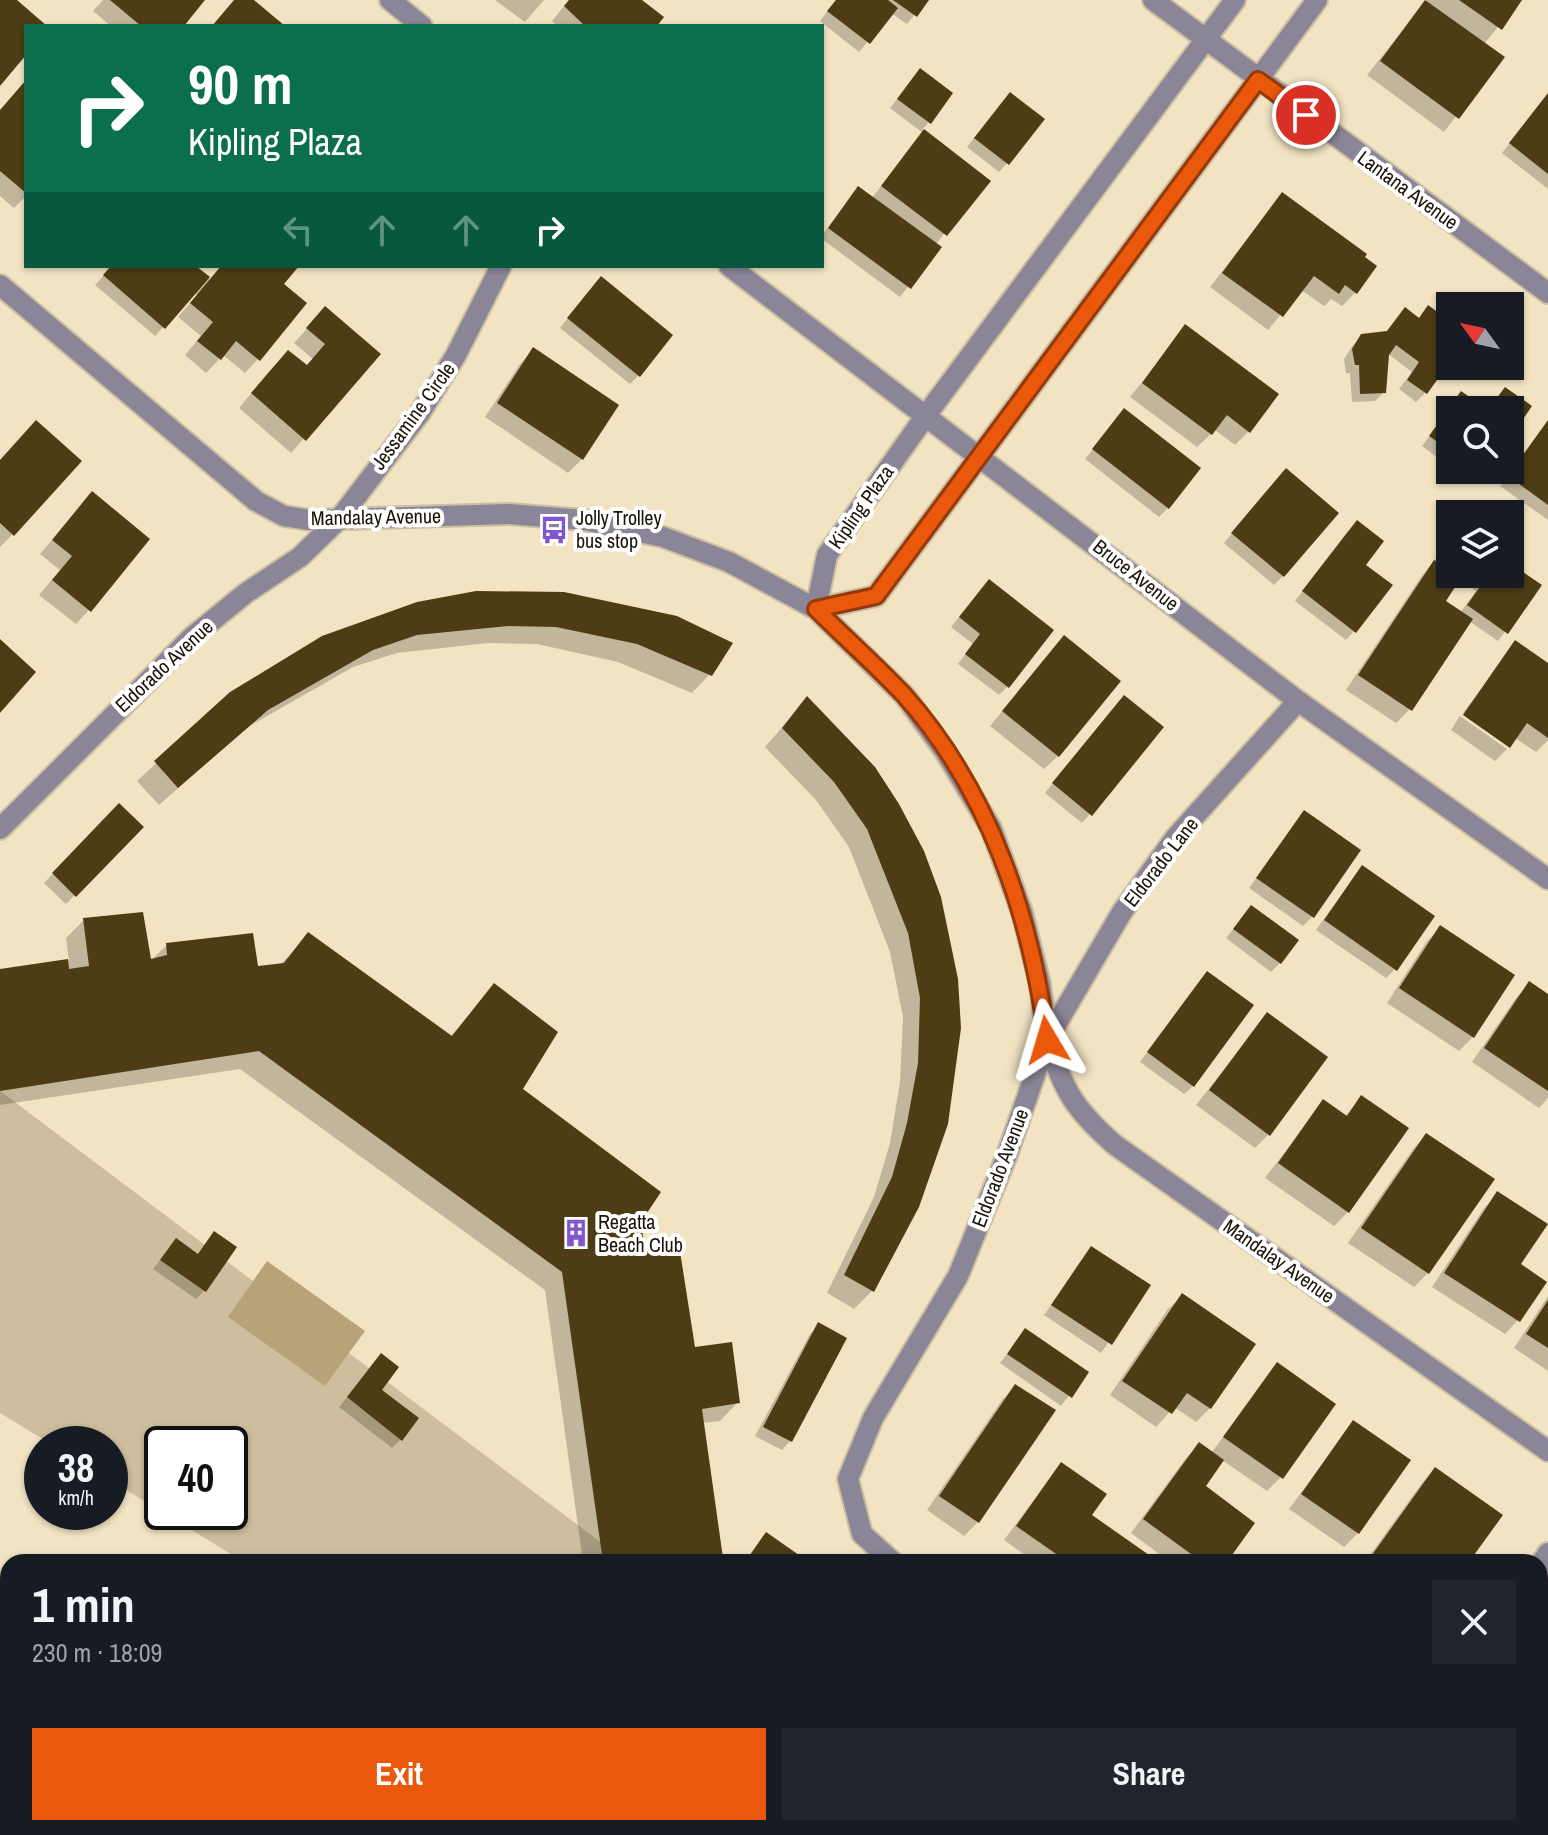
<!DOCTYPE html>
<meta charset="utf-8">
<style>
body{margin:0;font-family:"Archivo Narrow",sans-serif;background:#20242c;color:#f1f3f6;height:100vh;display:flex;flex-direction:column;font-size:30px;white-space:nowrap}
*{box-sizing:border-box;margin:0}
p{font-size:26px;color:#9ea1a6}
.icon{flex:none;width:44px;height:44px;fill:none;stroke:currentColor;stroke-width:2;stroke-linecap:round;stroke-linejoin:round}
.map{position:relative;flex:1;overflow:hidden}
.drawer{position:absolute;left:0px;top:1554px;width:1548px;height:282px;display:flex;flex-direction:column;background:#171b24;border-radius:24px 24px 0 0;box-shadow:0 2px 6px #0004}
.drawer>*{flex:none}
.guide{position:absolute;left:24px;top:24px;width:800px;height:244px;border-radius:0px;box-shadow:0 2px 6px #0004;background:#0b6e4f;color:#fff;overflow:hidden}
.needle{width:52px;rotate:303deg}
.tools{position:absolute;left:1436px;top:292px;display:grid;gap:16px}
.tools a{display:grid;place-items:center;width:88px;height:88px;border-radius:0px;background:#171b24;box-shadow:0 2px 6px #0004;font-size:40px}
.speed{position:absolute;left:24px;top:1426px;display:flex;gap:16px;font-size:40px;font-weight:700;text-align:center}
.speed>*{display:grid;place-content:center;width:104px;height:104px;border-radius:50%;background:#171b24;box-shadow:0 2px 6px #0004;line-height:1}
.speed small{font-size:20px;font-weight:400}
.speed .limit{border:4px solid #111;border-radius:12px;background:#fff;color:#111}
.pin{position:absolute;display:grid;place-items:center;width:68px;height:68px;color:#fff;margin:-34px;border:4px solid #fff;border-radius:50%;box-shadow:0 2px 8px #0007}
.me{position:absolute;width:88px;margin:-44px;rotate:353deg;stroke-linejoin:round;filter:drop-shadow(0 0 6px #0008)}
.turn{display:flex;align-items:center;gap:28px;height:168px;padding:0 32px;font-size:36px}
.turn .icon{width:104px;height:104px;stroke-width:2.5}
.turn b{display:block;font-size:56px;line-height:68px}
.lanes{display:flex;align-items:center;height:76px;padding:0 32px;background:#0003;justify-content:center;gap:40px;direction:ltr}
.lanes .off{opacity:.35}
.round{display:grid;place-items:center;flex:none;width:84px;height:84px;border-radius:0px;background:#20242c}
.headline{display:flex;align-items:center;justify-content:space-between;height:136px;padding:0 32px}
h1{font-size:48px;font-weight:700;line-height:60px}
.action{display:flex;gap:16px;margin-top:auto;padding:16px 32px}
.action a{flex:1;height:92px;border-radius:0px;background:#ea580c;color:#fff;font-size:32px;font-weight:700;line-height:92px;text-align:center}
.action a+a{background:#20242c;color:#f1f3f6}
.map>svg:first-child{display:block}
</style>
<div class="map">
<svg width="1548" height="1835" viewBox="0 0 1548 1835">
<rect width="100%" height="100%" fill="#f2e3c3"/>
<!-- green -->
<g fill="#cebe9d">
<path d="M0,1091L627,1562H244L162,1512H230V1444H162V1512L110,1480V1444H51L0,1413Z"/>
<path d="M672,1828H980L989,1835H683Z"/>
</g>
<!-- water -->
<g fill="#b7a279">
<path d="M267,1261L365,1331L325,1386L228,1317Z"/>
<path d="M0,1716L8,1722V1828H171L181,1835H0Z"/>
</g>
<!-- shadow -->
<g fill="#0003" fill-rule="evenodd">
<path d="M103,0H203L181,26H111L93,11Z"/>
<path d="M495,0H544L525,22Z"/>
<path d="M569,0H640L655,26H558L552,21Z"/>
<path d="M836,0H926L907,24L891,13L859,52L820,21Z"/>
<path d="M1427,0H1520L1484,44L1502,57L1444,132L1367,75Z"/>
<path d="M920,70L929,122L922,130L988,181L935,245L939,248L900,297L822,239V235L858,189L871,199L923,133L890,108Z"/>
<path d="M26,82V196L14,208L0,196V111Z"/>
<path d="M1548,93V189L1502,153Z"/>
<path d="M1001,104L1007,163L999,172L967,147Z"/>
<path d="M1282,194L1355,293L1342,306L1331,299L1324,306L1301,290L1268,330L1210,287Z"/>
<path d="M112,266H193L210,280L221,266H297L282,284L258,359L245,373L223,355L206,373L185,355L201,336L178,317L197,295L194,293L155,336L95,285Z"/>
<path d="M592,288L639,375L630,384L560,328Z"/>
<path d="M1428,308L1450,324V359L1425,393L1416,402L1399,389L1412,372L1387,353L1384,392L1375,401L1352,402L1350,373H1346L1344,359L1353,345L1362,336L1385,333L1405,310L1418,320Z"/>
<path d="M312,323L378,354L291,453L239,408L274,366L306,367L313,359L294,343Z"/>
<path d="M1186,327L1249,431L1235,445L1215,430L1197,447L1130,397Z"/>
<path d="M533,350L582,459L568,473L485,417L520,364Z"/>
<path d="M1461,394L1485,410H1450V459L1446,464L1422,446Z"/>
<path d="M1124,411L1168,508L1159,517L1085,459Z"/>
<path d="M1548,422V520L1500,486Z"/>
<path d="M0,461L13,534L0,547Z"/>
<path d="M1277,479L1283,576L1274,585L1224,543Z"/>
<path d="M92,494L89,610L76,624L39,595L60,570L40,554Z"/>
<path d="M1348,531L1363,565L1354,631L1346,640L1295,601Z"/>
<path d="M1450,541V574H1510V565L1539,586L1498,641L1469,621L1410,709L1396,723L1346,690L1421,577ZM1459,578L1476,591L1460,613L1443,602Z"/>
<path d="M980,591L1008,686L999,695L958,664L973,644L951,627Z"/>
<path d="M564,594L710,674L692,693L618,662L537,644L488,643L397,653L353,667L248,727L159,805L137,781L231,694L323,637Z"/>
<path d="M1064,637L1058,756L1044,769L990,726Z"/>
<path d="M1516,643L1548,665V740L1536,752L1515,738L1509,745L1463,713Z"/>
<path d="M807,699L959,1028L917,1206L872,1291L854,1309L827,1293L874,1197L890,1143L900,1082L903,1017L890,952L849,847L816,800L765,747Z"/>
<path d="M1115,707L1090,814L1082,823L1045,793Z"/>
<path d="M1460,716L1507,749L1495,761L1451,730Z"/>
<path d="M119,806L141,827L66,904L44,883Z"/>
<path d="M1304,812L1312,917L1303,926L1249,888Z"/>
<path d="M1362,867L1395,969L1386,978L1316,930Z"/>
<path d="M1251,908L1280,963L1271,972L1226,938Z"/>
<path d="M84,920L149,962L167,945L257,969L280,965L309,934L450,1037L494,986L520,1089L639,1221L643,1251L693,1349L738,1402L720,1421L702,1423L721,1558L717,1562H583L545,1290L240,1069L0,1105V971L69,961L66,938Z"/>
<path d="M1441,928L1473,1037L1459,1051L1387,1003L1427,941Z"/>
<path d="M1198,983L1193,1086L1184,1094L1140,1062Z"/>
<path d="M1529,984L1548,997V1098L1539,1108L1472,1062L1516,998Z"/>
<path d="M1267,1015L1268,1135L1255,1148L1196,1105Z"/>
<path d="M1362,1097L1348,1212L1334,1226L1265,1178L1323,1102L1344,1117Z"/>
<path d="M1426,1135L1428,1273L1414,1287L1348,1243L1413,1149Z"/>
<path d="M1498,1194L1518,1264V1320L1505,1334L1432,1287L1484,1208Z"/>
<path d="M215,1234L205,1290L196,1299L153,1269L176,1240L197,1255Z"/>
<path d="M1091,1249L1148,1286L1101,1353L1044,1315Z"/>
<path d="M1182,1296L1210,1408L1196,1422L1174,1407L1156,1427L1110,1395L1168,1309Z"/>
<path d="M1548,1296V1371L1514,1348Z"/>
<path d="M819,1325L790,1441L782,1450L755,1436L810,1334Z"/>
<path d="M1025,1331L1086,1373L1061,1406L1000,1363Z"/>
<path d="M373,1365L401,1439L392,1448L339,1407Z"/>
<path d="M1277,1365L1281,1477L1267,1491L1222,1460L1203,1486L1224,1562H1170L1131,1533L1186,1458L1200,1445L1211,1453Z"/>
<path d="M1016,1386L978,1522L964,1536L927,1510L1002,1400Z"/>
<path d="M1353,1423L1358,1533L1344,1547L1289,1509Z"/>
<path d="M1061,1464L1089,1516L1155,1562H1035L1004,1540Z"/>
<path d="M1435,1469L1466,1562H1365L1422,1483Z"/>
<path d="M1548,1701V1730L1540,1725V1713Z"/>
<path d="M1540,1741L1548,1747V1781L1540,1790Z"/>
<path d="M1049,1828H1141L1149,1834L1044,1835Z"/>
</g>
<!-- building -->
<g fill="#4e3c15">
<path d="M0,0H17L47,26H26V55L0,86Z"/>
<path d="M110,0H205L184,26H141Z"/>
<path d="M234,0H254L285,26H212Z"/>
<path d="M569,0H642L664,17L657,26H585L564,6Z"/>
<path d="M836,0H888L898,8L870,44L827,11Z"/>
<path d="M893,0H929L917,17Z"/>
<path d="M1425,0L1505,57L1459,119L1380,61Z"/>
<path d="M1459,0H1522L1502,30Z"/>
<path d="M920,68L953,93L931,124L897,99Z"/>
<path d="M26,80V193L0,171V110Z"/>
<path d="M1010,92L1045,119L1009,165L974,138Z"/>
<path d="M1548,93V174L1509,143Z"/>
<path d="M924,129L991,181L947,236L881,186Z"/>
<path d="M858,186L942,247L911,289L828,228Z"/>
<path d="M1282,192L1367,254L1365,257L1377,266L1357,294L1345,285L1339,294L1314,276L1283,317L1222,273Z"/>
<path d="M111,266H196L210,277L165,329L103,275Z"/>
<path d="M221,266H299L284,284L307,303L260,361L236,341L221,360L197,341L213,322L190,303Z"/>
<path d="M601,276L673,335L640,377L567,318Z"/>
<path d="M1428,305L1450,321V362L1427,394L1407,380L1419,362L1396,345L1389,355L1386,393L1360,394L1359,365H1355L1352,349L1361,334L1387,331L1405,307L1419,318Z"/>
<path d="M325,306L381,354L306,441L251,393L288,350L307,365L325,344L306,328Z"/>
<path d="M1185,324L1279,394L1250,433L1227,415L1212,435L1142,383Z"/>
<path d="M533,347L619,405L583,460L497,403Z"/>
<path d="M1505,387L1532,406L1510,438V410H1488Z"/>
<path d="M1461,391L1488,410H1450V451L1429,436Z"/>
<path d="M1124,408L1201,468L1169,509L1092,449Z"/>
<path d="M36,420L82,461L14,536L0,523V460Z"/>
<path d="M1548,420V505L1508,476Z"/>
<path d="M1286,468L1339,513L1284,577L1231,533Z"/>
<path d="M92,491L150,539L91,612L52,580L72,556L52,540Z"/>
<path d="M1357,520L1384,541L1366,565L1393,585L1356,633L1302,591Z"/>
<path d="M1434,560L1461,578L1446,601L1473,619L1412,711L1358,675Z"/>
<path d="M1510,563L1542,585L1508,634L1467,605L1484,581L1474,574H1510Z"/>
<path d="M989,579L1054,630L1009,688L965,654L980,634L959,617Z"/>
<path d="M476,591L564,592L677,616L733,643L712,676L637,644L556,627L508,626L417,635L373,650L268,710L178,788L154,761L230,692L322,636L417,602Z"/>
<path d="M1064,635L1121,681L1059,757L1002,711Z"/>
<path d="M0,639L36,672L0,713Z"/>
<path d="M1515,640L1548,663V738L1527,723L1510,748L1463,715Z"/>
<path d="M1124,695L1164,727L1092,816L1052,783Z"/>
<path d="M807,696L875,767L899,804L924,851L941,897L958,979L961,1028L948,1124L919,1207L874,1292L844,1275L892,1177L907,1123L918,1063L920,998L908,933L867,829L834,782L782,728Z"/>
<path d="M119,803L144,827L76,897L52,873Z"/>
<path d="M1304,810L1361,850L1314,918L1256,878Z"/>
<path d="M1362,865L1435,916L1397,971L1324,920Z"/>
<path d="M1251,905L1299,940L1281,964L1233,929Z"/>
<path d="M143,912L151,959L167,955L166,943L253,933L258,966L284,963L308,932L452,1036L494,983L558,1032L523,1089L661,1192L641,1222L645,1249L679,1245L695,1347L732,1342L740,1403L702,1409L723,1558L603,1562L562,1272L259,1051L0,1091V969L68,959L69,969L89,966L83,918Z"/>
<path d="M1440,925L1515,975L1474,1038L1399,988Z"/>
<path d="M1207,971L1254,1005L1194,1087L1147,1052Z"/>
<path d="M1529,981L1548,994V1091L1484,1048Z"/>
<path d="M1267,1012L1328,1057L1270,1136L1209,1090Z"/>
<path d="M1361,1095L1409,1128L1349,1213L1278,1163L1323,1099L1347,1116Z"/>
<path d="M1426,1133L1495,1179L1429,1274L1361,1228Z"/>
<path d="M1497,1191L1548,1224L1521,1264L1547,1282L1520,1322L1444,1273Z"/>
<path d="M214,1231L237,1247L206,1292L160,1260L176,1238L198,1254Z"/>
<path d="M1091,1246L1151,1285L1112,1345L1051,1305Z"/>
<path d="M1182,1293L1256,1344L1211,1409L1187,1393L1172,1414L1122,1381Z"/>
<path d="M1548,1300V1348L1526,1334Z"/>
<path d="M818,1322L847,1338L792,1442L763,1427Z"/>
<path d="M1025,1328L1089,1372L1072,1398L1007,1354Z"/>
<path d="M381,1353L399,1367L382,1390L419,1418L402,1441L347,1397Z"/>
<path d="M1277,1362L1336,1404L1283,1479L1223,1437Z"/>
<path d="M1015,1384L1056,1410L979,1523L939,1496Z"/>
<path d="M1353,1420L1411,1460L1359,1534L1301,1494Z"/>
<path d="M1199,1442L1224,1460L1206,1486L1255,1523L1227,1562H1202L1143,1519Z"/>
<path d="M1061,1462L1107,1494L1092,1515L1159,1562H1059L1062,1558L1016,1526Z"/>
<path d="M1435,1467L1503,1515L1469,1562H1367Z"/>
<path d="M766,1532L809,1562H745Z"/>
<path d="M1540,1739L1548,1745L1546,1788L1540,1784Z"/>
<path d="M1049,1828H1145L1152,1833L1044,1835Z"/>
<path d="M1438,1828H1517L1512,1835H1433Z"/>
</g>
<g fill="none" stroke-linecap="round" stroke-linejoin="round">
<defs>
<g id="minor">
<path d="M390,0L422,26"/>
<path d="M1153,0L1548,293"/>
<path d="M729,266L1298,701L1548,879"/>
<path d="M0,285L256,501L284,516L310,520L509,514L584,520L663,537L729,562L816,609L905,696L946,753L991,828L1022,912L1040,984L1047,1040L1007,1155L958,1276L873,1418L848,1479L862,1534L893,1562"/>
<path d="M816,609L876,596L1317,0"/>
<path d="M816,609L827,555L927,414L1235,0"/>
<path d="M0,829L191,638L246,593L300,557L340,518L420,413L456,355L501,266"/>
<path d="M1047,1040C1064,1091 1074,1109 1115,1145L1548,1451"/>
<path d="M1047,1040L1122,912L1175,838L1298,701"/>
<path d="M1540,1565L1548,1553"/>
<path d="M1269,1828L1279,1835"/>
<path d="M1346,1835L1351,1828"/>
</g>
</defs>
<!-- minor casing -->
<use href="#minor" stroke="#cbbea1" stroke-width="24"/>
<!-- minor -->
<use href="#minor" stroke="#8a8698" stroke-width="20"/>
</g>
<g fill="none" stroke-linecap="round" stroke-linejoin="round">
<defs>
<path id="route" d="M1047,1040C1031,916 989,790 904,695C876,665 845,638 816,609L876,596L1258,80L1306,115"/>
</defs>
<!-- route casing -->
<use href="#route" stroke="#983908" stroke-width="20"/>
<!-- route -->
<use href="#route" stroke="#ea580c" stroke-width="14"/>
</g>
<!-- icons -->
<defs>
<symbol id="bus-bare" viewBox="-9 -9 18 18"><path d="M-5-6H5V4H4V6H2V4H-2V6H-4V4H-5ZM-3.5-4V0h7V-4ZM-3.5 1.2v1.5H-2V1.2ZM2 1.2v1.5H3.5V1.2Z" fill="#7f56cf" stroke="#fff" stroke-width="2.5" paint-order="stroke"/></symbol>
<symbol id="building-bare" viewBox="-9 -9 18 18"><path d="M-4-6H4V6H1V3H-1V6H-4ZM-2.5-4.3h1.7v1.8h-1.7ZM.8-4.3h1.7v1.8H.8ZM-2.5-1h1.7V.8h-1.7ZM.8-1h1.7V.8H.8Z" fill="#7f56cf" stroke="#fff" stroke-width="2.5" paint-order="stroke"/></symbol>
</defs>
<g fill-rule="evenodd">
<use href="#bus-bare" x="534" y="510" width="40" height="40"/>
<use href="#building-bare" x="556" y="1213" width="40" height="40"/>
</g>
<g text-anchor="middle" stroke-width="8" stroke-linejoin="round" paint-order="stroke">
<!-- street labels -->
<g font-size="20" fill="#191308" stroke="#fff">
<text transform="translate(1408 190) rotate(36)" y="7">Lantana Avenue</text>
<text transform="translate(413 416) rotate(-54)" y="7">Jessamine Circle</text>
<text transform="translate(861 507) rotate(-55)" y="7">Kipling Plaza</text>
<text transform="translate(376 517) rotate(-1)" y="7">Mandalay Avenue</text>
<text transform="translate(1136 575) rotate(38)" y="7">Bruce Avenue</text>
<text transform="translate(164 666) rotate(-43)" y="7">Eldorado Avenue</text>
<text transform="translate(1161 862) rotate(-52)" y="7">Eldorado Lane</text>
<text transform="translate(1000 1168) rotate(-69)" y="7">Eldorado Avenue</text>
<text transform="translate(1279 1261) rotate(35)" y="7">Mandalay Avenue</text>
</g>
<!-- poi labels -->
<g font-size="20" fill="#191308" stroke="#fff" text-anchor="start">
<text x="576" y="525">Jolly Trolley<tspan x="576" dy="23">bus stop</tspan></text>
<text x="598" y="1229">Regatta<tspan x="598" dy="23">Beach Club</tspan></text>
</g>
</g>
</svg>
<div class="tools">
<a><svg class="needle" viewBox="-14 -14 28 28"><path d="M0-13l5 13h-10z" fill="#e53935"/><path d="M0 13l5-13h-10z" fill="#9ea1a6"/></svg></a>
<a><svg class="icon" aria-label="search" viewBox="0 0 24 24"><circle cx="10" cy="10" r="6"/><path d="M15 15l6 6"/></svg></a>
<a><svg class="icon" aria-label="layers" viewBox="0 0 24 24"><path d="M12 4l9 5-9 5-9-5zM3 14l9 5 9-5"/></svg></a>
</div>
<div class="speed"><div>38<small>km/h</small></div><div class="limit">40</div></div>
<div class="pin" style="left:1306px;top:115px;background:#d93025"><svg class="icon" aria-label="arrive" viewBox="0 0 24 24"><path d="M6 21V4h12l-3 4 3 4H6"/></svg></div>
<svg class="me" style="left:1047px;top:1040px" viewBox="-20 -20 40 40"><path d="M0-17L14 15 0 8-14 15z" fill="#ea580c" stroke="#fff" stroke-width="4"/></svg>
<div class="guide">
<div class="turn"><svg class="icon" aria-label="right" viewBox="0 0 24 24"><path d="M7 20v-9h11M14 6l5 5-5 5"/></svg><div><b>90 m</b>Kipling Plaza</div></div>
<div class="lanes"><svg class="icon off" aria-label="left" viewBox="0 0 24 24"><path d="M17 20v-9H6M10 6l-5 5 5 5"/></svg><svg class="icon off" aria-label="ahead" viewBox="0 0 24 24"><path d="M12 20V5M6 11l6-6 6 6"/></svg><svg class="icon off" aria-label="ahead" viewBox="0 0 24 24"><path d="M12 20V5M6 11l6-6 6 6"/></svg><svg class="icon" aria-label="right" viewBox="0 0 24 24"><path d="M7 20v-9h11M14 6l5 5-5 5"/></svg></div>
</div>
<section class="drawer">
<div class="headline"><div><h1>1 min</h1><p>230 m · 18:09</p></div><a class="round"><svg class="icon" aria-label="close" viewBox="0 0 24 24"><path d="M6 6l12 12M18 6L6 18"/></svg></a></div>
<div class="action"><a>Exit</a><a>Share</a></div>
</section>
</div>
